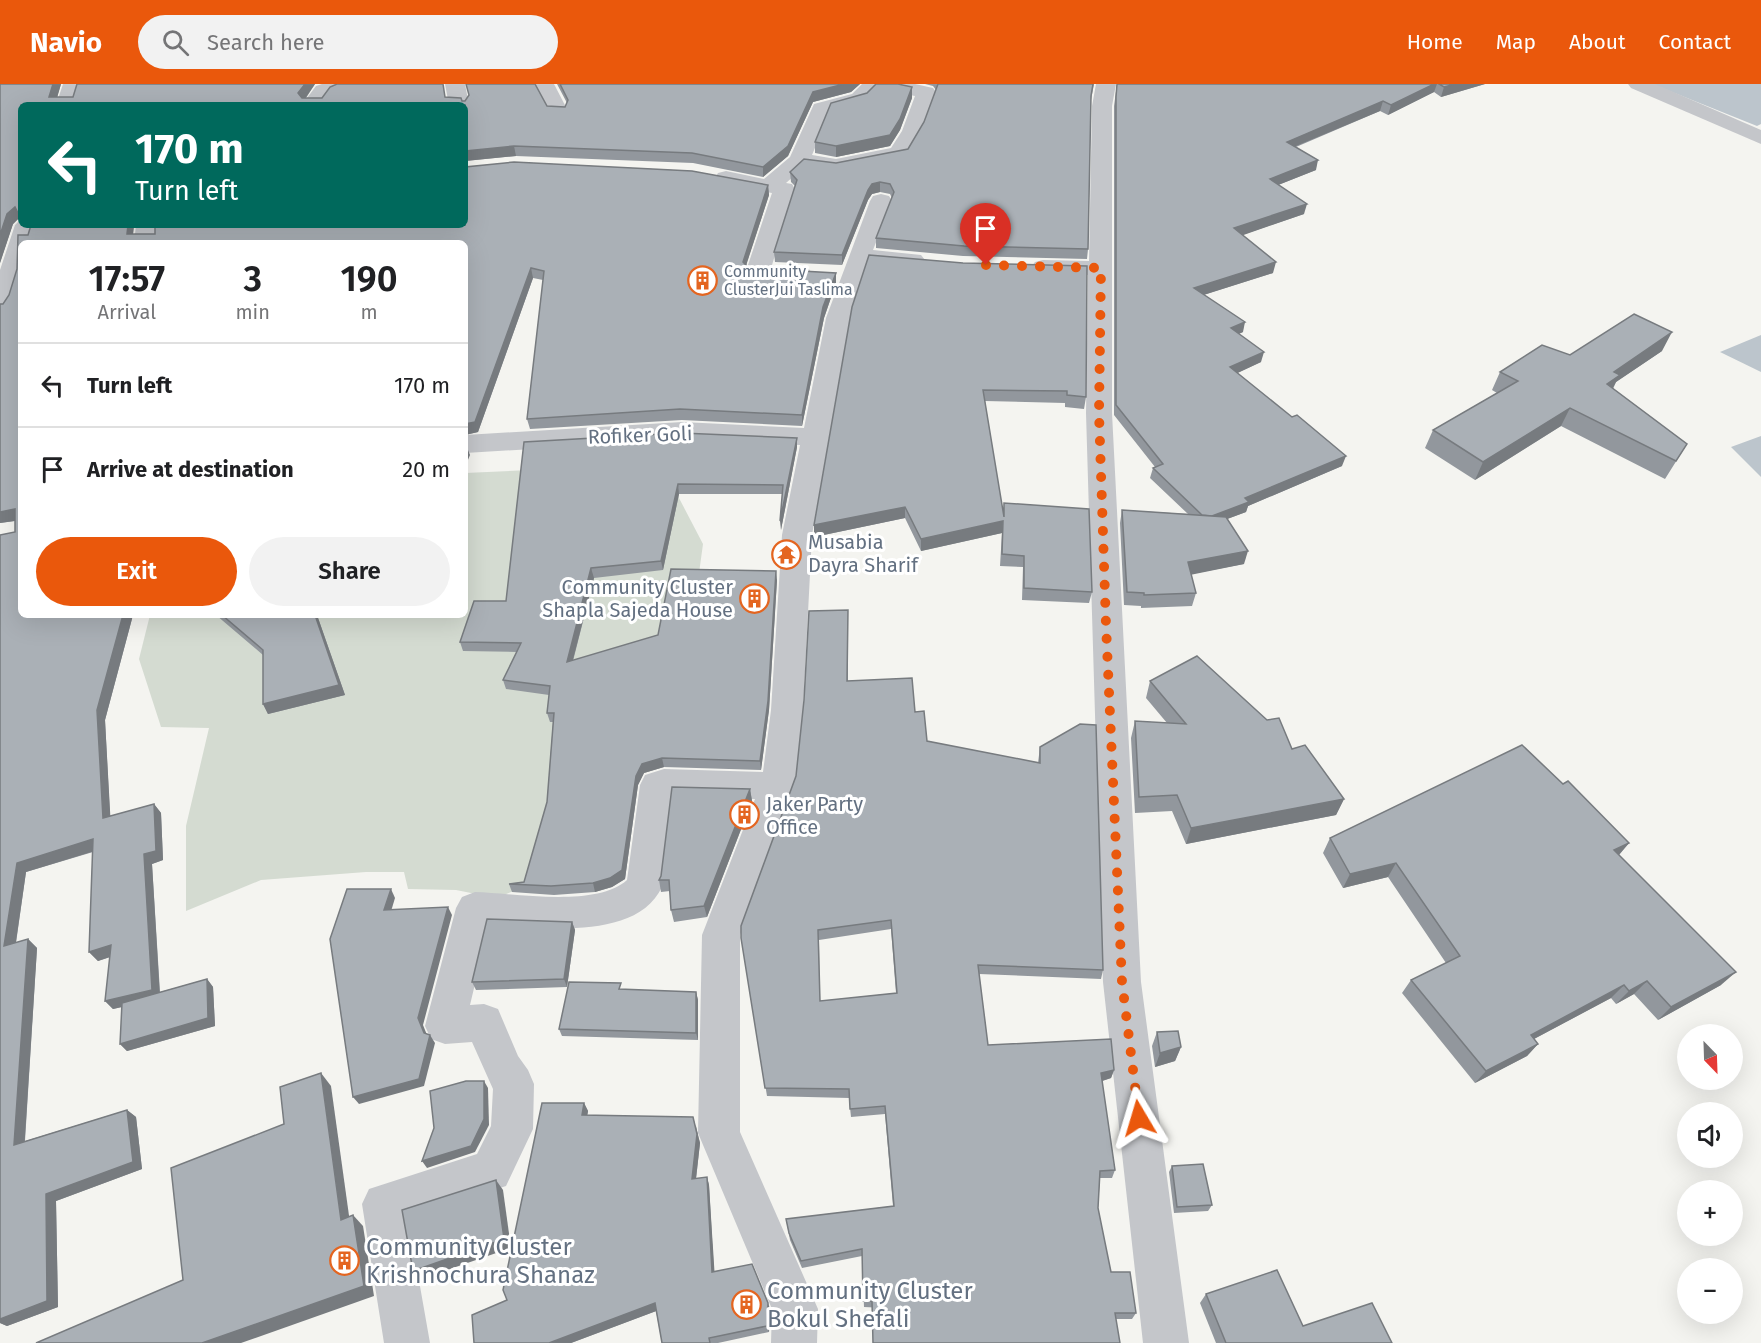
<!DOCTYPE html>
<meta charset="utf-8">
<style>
body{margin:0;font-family:"Fira Sans",sans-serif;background:#f2f2f2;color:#202124;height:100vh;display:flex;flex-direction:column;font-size:22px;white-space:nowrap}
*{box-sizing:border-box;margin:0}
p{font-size:20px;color:#757577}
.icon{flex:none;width:33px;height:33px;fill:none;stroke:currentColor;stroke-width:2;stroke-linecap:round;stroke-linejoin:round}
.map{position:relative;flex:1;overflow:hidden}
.sheet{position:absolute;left:18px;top:156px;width:450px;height:378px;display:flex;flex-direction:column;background:#fff;border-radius:9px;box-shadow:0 6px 24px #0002}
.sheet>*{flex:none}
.banner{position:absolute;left:18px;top:18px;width:450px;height:126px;border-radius:9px;box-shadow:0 6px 24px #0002;background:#00695c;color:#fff;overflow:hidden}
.needle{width:39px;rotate:157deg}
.buttons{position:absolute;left:1677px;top:940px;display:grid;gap:12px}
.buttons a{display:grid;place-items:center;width:66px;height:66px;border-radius:50%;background:#fff;box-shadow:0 6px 24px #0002;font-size:30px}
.pin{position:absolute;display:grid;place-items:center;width:51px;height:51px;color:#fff;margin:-62px -26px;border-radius:50% 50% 50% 0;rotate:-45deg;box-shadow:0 0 6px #0007}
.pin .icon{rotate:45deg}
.me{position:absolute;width:66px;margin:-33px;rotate:353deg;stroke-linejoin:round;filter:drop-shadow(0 0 4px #0008)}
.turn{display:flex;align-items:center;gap:21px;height:126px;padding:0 18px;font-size:27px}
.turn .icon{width:78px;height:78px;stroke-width:2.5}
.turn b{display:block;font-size:42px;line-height:51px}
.eta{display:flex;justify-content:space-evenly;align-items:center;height:102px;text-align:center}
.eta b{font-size:36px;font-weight:600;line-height:42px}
.cta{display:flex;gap:12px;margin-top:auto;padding:12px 18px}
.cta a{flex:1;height:69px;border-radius:36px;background:#ea580c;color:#fff;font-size:24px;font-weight:600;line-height:69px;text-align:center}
.cta a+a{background:#f2f2f2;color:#202124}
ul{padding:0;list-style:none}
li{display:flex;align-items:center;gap:18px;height:84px;padding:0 18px;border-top:2px solid #e0e0e0}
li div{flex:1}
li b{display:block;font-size:22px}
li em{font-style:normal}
header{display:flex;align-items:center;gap:36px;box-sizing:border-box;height:84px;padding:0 30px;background:#ea580c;color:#fff}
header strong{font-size:28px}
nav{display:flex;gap:33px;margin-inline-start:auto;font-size:21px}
.search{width:420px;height:54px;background:#f2f2f2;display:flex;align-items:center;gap:15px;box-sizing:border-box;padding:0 21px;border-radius:33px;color:#757577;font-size:22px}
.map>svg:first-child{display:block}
</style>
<header>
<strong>Navio</strong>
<div class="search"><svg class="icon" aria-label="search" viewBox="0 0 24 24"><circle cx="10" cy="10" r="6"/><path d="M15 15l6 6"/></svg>Search here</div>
<nav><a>Home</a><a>Map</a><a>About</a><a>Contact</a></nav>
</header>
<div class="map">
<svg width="1761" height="1259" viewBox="0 0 1761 1259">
<rect width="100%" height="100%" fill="#f4f4f0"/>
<!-- green -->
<path fill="#d4dbd1" d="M572,384L668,393L703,460L684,599L579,781L496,814L456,806L408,805L404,788H366L261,796L186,827V742L209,644L161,643L139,575L150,531H465V389Z"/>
<!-- water -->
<g fill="#bcc5cc">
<path d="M1652,0H1761V40L1757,42Z"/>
<path d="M1761,251V288L1720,268Z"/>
<path d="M1761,352V393L1731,363Z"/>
</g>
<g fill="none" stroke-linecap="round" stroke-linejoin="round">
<!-- minor -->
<g fill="#c4c6ca" fill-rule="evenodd">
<path d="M63,0H83L76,21H56Z"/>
<path d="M322,0H352C345,10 334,5 324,18L325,21H305L304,18L316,2Z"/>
<path d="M445,0H465L469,21L466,25L465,21H449Z"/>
<path d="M534,0H554L568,27L565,31H551Z"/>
<path d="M862,0H915L933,4L936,8L922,47L906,74L836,87L804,83L786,99L792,100L795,105L772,181L808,184L812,189L808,194L800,196L750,192L746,187L772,109L718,99L715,94L718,89L726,87L764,95L790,73L814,20L852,10ZM878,5L915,12L902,47L891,64L836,75L812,71L830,28L866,18Z"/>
<path d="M1096,0H1116L1112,22V329L1141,898L1189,1259H1143L1103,898L1086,329L1088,191L1035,188L1031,183L1035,178L1043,176L1089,177L1092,22Z"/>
<path d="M1628,0H1655L1761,46V60L1631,4Z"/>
<path d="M881,110L889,112L892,117L873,166L921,171L925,176L921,181L913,183L868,180L850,234L812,451L803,626L795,702L740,851V1048L818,1225L817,1259H771L772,1225L698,1049L702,851L755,715L673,713L662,803C636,858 540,843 489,841L470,921L484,920L498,925L518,972L528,986L534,1000L533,1045L506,1102L408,1134L430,1259H384L362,1120L369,1105L477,1070L491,1042L493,1005L472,958L445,960L431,955L425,942L456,824L462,813L475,808C515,809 596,824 627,796L640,701L645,691L664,685L763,688L771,626L782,451L800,361L682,356L465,369V351L682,338L804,344L826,234L870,117L873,112Z"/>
<path d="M21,135V141H37L32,159H21C21,182 23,208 9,228L0,230V186L15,141Z"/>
<path d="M136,141H158V159H134Z"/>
</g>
</g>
<!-- wall -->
<g fill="#92979d" fill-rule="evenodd">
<path d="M0,0H61L57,13H73L77,0H315L306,14L446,13L462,17L565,23L567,19L557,0H860L851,8L813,18L788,72L763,93L693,79L516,72L465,77V21H21V135L20,133L13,140L0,179Z"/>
<path d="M925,0H1094L1091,16L1088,165L1087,175L963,172L876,164V154L892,114L890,110L880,108L872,110L868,116L842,181L775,178L774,168L795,102L791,98L790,88L908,65L924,38L936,6L933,2Z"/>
<path d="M1117,0H1485L1441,13L1434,8L1388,31L1380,27L1296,63L1316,86L1278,101L1304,130L1242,151L1273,189L1203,211L1243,248L1238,250L1261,278L1237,289L1342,382L1248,422L1246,428L1227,435L1244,480L1191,490L1196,509L1192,522L1141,524V522L1124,521L1120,439L1122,426L1188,430L1150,394L1153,384L1155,383L1114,331V22Z"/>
<path d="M867,9L912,14L900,46L890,62L836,73L815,69V58Z"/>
<path d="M514,78L692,87L768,101L769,111L746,181L749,184L836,189V199L824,234L802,342L682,336L530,345L527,335L543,196L533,194L478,348L465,351V159H21V531H133L105,636L110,732L154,720L161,729L163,776L152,780L160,908L207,895L213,903L215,942L127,967L120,960L122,923L113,925L105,917L110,873L98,877L89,868L93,768L26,788L16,859L28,855L37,864L25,1057L127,1026L136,1033L142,1085L56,1117L58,1223L7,1242L0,1239V451L15,448V437L0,439V220H3L9,211L17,185L18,151H28L31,141H134L133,150H155V141H465V83Z"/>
<path d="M852,223L1086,313L1084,325L1065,323V319L985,317L1003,430L1004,419L1092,508L1089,519L1022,516L1023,483L1000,482L1002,449L921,467L905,434L814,453V441Z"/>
<path d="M1662,267L1616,298L1613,305L1687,360L1665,395L1561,342L1475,396L1425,364L1433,346L1497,309L1492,306L1500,288L1570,271Z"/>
<path d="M797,354V363L781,446L782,410H679L663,486L594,494L573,577L658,551L777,496L769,626L761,686L664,683L644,689L638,701L625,795L612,803L595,808L554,811L512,808L509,800L524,798L547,718L553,638H550L547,629L549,611L506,605L503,596L517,568L463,567L460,558L506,517L524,358Z"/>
<path d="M848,526V597L915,628L927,657L1038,679L1040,663L1103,886L1101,895L979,890L988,961L1114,986L1111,994L1102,997L1115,1086L1112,1094H1100L1098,1124L1111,1188L1136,1229L1132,1235H1116L864,1223L862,1172L802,1184L790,1156L786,1135L893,1122L885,1030L851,1033L849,1014L767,1012L741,854L796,692ZM891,845L896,909L820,917L819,856Z"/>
<path d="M216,531H317L345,611L268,630L263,620V571Z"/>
<path d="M1150,597L1292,665L1344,715L1336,731L1186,760L1172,727L1135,729L1131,654L1135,637L1167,639L1146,614Z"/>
<path d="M1563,700L1629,759L1619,771L1721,901L1658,936L1634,910L1616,920L1611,914L1534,955L1538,960L1527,972L1475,999L1402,909L1411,896L1446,879L1388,793L1343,804L1323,769L1330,754Z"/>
<path d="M750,705L752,717L707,833L674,838L671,826L670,807L661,808L659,796L661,792Z"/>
<path d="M572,838L575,846L567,903L476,906L472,898Z"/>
<path d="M696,908L698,916V956L562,952L559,945Z"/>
<path d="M1157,948L1181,963L1175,977L1155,983L1152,962Z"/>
<path d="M584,1019L588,1027L587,1031L696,1042L700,1059L696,1095L707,1093L709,1101L714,1188L770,1225L769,1248L718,1259H662L656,1227L571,1259L507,1216Z"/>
<path d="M1172,1082L1212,1121L1208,1127L1174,1129L1169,1088Z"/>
<path d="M1206,1210L1303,1242L1392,1259H1216L1200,1219Z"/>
</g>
<!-- shaded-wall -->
<g fill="#777b7f">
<path d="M53,0H61L55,21L49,13Z"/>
<path d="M305,0H315L302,19L298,9Z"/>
<path d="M844,0H860L851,8L813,18L788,72L763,93V83L813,8Z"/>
<path d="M1434,0H1437L1434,8L1388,31L1391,21Z"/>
<path d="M1455,0H1485L1441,13L1444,3Z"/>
<path d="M912,3V14L900,46L890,62L836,73V62Z"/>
<path d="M1383,17L1380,27L1284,67L1287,58Z"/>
<path d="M514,62L516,72L465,77V67Z"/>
<path d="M1318,76L1316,86L1268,105L1270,95Z"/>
<path d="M880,98V108L872,110L868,116L842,181V171L868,106L872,100Z"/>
<path d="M768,101L769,111L744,188L743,178Z"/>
<path d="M1307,120L1304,130L1232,155L1234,144Z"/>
<path d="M15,123L20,133L13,140L0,179V151L7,130Z"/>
<path d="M128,141H134L132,159L127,150Z"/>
<path d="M1276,178L1273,189L1191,215L1194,204Z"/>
<path d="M531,184L533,194L478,348L465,351V340Z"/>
<path d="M836,189V199L824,234L802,342V331L823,223Z"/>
<path d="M1245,238L1243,248L1228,255L1231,244Z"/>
<path d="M1672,248L1662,267L1616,298L1610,309L1597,319L1614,288Z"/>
<path d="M1264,268L1261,278L1227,294L1230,283Z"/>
<path d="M1570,324L1561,342L1475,396L1483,378Z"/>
<path d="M797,354V363L781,446L780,437Z"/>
<path d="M466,361L470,371L465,383V364Z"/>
<path d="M1346,372L1342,382L1248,422L1246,428L1203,444L1205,434L1245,414Z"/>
<path d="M678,400L679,410L663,486L661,477Z"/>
<path d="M905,423V434L814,453V441Z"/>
<path d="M15,425L21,436L0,439V428Z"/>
<path d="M1003,437L1002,449L921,467V455Z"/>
<path d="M1248,467L1244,480L1185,492L1188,478Z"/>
<path d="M591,484L594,494L570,587L567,578Z"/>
<path d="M776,487L777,496L769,626L761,686L760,677Z"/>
<path d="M123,531H133L105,636L111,744L103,734L97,626Z"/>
<path d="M315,531H317L345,611L268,630L263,620Z"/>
<path d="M662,674L664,683L644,689L638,701L625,795L612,803L595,808L593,799L636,692L642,680Z"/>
<path d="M750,705L752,717L707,833L704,822Z"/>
<path d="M1344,715L1336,731L1186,760L1191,744Z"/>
<path d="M154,720L161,729L163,776L152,780L160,914L113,925L105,917L144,770Z"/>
<path d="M93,755L101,765L26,788L14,871L4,862L17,779Z"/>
<path d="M1629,759L1617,773L1614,766Z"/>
<path d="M1396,779L1388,793L1343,804L1350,790Z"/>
<path d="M391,805L395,814L389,834L384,826Z"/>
<path d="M448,823L452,831L423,941L429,956L424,949L418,934Z"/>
<path d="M572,838L575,846L567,903L564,895Z"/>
<path d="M28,855L37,864L24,1068L14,1061Z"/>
<path d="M111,861L119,870L98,877L89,868Z"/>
<path d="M1736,888L1721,901L1658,936L1671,923Z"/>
<path d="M207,895L213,903L215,942L127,967L120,960Z"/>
<path d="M1647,897L1634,910L1616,920L1629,907Z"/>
<path d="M1624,901L1611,914L1519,963L1531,951Z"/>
<path d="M696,908L698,916V956L696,949Z"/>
<path d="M430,951L435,959L424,1002L359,1020L353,1013Z"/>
<path d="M1538,960L1527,972L1475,999L1486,987Z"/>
<path d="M1181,963L1175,977L1155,983L1160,969Z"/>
<path d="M1114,986L1111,994L1099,998L1101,989Z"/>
<path d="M321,989L331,1002L351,1146L341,1136Z"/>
<path d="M484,997L488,1004L489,1041L475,1068L427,1084L422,1077Z"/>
<path d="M584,1019L588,1027L586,1040L582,1031Z"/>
<path d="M127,1026L136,1033L142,1085L56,1117L58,1223L7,1242L0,1239V1235L46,1110Z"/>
<path d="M693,1033L700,1059L695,1103L692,1095Z"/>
<path d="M707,1093L709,1101L715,1196L712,1188Z"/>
<path d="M496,1096L503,1106L511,1164L421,1195L413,1187Z"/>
<path d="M353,1131L363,1142L374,1212L241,1259H202Z"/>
<path d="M655,1219L659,1226L571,1259H549Z"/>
<path d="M768,1219L770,1225L769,1248L767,1242Z"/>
</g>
<!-- building -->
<g fill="#aab0b6" stroke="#777b7f" stroke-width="1.5" fill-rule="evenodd">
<path d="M0,0H53L49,13H73L77,0H305L298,9L302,14H322L330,3L337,0H443L445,13L461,14L462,17H465L469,11L466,0H535L547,22L565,23L568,16L560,0H844L813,8L788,62L763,83L692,69L514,62L465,67V21H21V129H18L15,123L7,130L0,151Z"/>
<path d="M876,0H898L912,3L900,35L890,51L836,62L815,58L831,19L867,9Z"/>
<path d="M938,0H1093L1091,12L1088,165L964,162L876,154L894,108L890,100L880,98L872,100L868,106L842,171L774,168L797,96L790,88L804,75L836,79L908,65L924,38Z"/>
<path d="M1117,0H1434L1391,21L1383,17L1287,58L1318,76L1270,95L1307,120L1234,144L1276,178L1194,204L1245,238L1231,244L1264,268L1230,283L1292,333L1297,331L1346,372L1245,414L1249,418L1212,432L1202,431L1153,384L1163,380L1116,321V13Z"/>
<path d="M1439,0H1455L1444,3Z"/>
<path d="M514,78L692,87L768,101L743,178L749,184L836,189L823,223L802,331L680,325L527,335L544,187L531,184L475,338L465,340V159H21V531H123L97,626L103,734L154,720L156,767L144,770L152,906L105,917L111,861L89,868L93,755L17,779L4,862L28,855L14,1061L127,1026L133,1078L46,1110L47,1217L0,1235V451L15,448V425L0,428V220H3L9,211L17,185L18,151H28L31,141H128L127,150H155V141H465V83Z"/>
<path d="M869,171L963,179L1087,182L1086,313L1067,311V307L983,306L1004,433V419L1089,425L1092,508L1024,504V472L1002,470L1003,437L921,455L905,423L814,441L852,223Z"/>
<path d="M1634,230L1672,248L1614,288L1620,291L1607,300L1687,360L1676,377L1570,324L1483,378L1433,346L1518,297L1500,288L1542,261L1570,271Z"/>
<path d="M681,349L797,354L780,437L783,401L678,400L661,477L591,484L567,578L658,551L671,485L776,487L768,617L760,677L662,674L642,680L636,692L622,786L610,794L593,799L551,802L509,800L524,798L547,718L554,629H547L550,602L503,596L521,559L460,558L474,517H506L524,358Z"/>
<path d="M1122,426L1226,433L1248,467L1188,478L1196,509L1144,511V509L1127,508Z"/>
<path d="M848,526L847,597L912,594L915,628L924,627L927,657L1040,679V663L1080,640L1096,641L1103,886L978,881L988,961L1111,955L1114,986L1101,989L1115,1086L1100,1087L1098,1124L1111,1188H1130L1136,1229H1115L1120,1259H873L872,1217H863L862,1165L801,1177L789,1149L786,1135L894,1122L885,1022L850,1025L849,1005L765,1004L741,854V842L796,692L804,616L809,527ZM891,836L897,909L820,917L818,846Z"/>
<path d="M222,531H315L339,601L263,620V566Z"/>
<path d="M1197,572L1267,636L1279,634L1292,665L1305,661L1344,715L1191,744L1177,711L1139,713L1135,637L1186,640L1150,597Z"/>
<path d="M1522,661L1563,700L1568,697L1629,759L1614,766L1736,888L1671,923L1647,897L1629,907L1624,901L1531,951L1538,960L1486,987L1411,896L1460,872L1396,779L1350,790L1330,754Z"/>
<path d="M672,703L750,705L704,822L671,826L669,796H659L661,792Z"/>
<path d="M347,805H391L384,826L448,823L418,934L424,949L430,951L419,995L353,1013L330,855Z"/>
<path d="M487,835L572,838L564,895L472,898Z"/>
<path d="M207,895L208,934L120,960L122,919Z"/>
<path d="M569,898L621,899L619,905L696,908V949L559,945Z"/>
<path d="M1178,947L1181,963L1160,969L1157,948Z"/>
<path d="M321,989L341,1136L353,1131L364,1202L202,1259H36L183,1196L171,1084L284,1040L280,1003Z"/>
<path d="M466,997H484V1035L471,1062L422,1077L434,1044L430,1007Z"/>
<path d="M542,1019H584L582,1031L693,1033L697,1050L692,1095L707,1093L712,1188L752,1180L768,1219L767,1242L709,1254L710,1259H662L655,1219L549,1259H474L472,1231L507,1216L503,1206Z"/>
<path d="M1203,1080L1212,1121L1177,1123L1172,1082Z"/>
<path d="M496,1096L504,1155L413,1187L402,1126Z"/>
<path d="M1277,1186L1303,1242L1372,1219L1392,1259H1226L1206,1210Z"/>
</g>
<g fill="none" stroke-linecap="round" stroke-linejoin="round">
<!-- route -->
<path stroke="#ea580c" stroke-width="10" stroke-dasharray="0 18" d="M986,181L1101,184L1099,329L1106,541L1122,898L1139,1034"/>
</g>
<!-- icons -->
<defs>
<symbol id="building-ring" viewBox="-11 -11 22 22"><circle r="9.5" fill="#fff" stroke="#e46520" stroke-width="1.5"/><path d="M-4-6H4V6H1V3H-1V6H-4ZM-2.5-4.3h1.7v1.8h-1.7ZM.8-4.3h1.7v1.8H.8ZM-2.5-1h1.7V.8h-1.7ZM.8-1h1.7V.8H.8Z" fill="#e46520"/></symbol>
<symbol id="temple-ring" viewBox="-11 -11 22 22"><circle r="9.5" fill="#fff" stroke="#e46520" stroke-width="1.5"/><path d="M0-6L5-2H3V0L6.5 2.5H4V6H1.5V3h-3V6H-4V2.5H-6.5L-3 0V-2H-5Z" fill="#e46520"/></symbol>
</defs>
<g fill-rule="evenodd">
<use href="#building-ring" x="686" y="180" width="33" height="33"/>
<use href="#temple-ring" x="770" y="454" width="33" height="33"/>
<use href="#building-ring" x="738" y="498" width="33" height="33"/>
<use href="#building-ring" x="728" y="714" width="33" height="33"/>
<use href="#building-ring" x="328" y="1160" width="33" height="33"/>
<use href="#building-ring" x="730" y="1204" width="33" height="33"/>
</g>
<g text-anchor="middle" stroke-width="6" stroke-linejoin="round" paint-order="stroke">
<!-- far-poi labels -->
<g font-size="16" fill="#637081" stroke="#fff" text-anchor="start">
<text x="724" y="193">Community<tspan x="724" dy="18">ClusterJui Taslima</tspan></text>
</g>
<!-- street labels -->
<g font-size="20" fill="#637081" stroke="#fff">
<text transform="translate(640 351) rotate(-2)" y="7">Rofiker Goli</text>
</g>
<!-- poi labels -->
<g font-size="20" fill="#637081" stroke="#fff" text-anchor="start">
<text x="808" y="465">Musabia<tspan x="808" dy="23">Dayra Sharif</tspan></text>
<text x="733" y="510" text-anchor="end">Community Cluster<tspan x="733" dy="23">Shapla Sajeda House</tspan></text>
<text x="766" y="727">Jaker Party<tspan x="766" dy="23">Office</tspan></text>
</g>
<!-- near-poi labels -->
<g font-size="24" fill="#637081" stroke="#fff" text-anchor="start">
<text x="366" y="1171">Community Cluster<tspan x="366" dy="28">Krishnochura Shanaz</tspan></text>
<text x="767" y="1215">Community Cluster<tspan x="767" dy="28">Bokul Shefali</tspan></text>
</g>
</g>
</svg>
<div class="buttons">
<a><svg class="needle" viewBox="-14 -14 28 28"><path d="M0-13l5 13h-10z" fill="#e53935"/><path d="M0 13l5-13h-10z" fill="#757577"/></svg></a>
<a><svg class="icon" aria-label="sound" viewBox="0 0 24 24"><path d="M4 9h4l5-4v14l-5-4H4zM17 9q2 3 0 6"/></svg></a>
<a>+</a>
<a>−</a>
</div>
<div class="pin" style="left:986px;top:181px;background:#d93025"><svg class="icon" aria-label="arrive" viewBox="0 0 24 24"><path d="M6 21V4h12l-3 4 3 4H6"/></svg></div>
<svg class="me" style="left:1139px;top:1034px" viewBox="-20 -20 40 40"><path d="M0-17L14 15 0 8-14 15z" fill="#ea580c" stroke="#fff" stroke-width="4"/></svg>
<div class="banner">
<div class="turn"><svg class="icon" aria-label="left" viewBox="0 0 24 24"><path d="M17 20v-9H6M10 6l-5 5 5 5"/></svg><div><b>170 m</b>Turn left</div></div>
</div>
<section class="sheet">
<div class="eta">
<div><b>17:57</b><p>Arrival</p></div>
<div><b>3</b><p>min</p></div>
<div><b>190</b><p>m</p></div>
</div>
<ul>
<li><svg class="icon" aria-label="left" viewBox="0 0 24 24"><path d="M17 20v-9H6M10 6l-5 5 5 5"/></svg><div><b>Turn left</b></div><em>170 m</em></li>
<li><svg class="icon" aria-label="arrive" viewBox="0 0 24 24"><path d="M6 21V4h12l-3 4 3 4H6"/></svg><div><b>Arrive at destination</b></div><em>20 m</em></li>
</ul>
<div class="cta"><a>Exit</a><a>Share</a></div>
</section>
</div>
